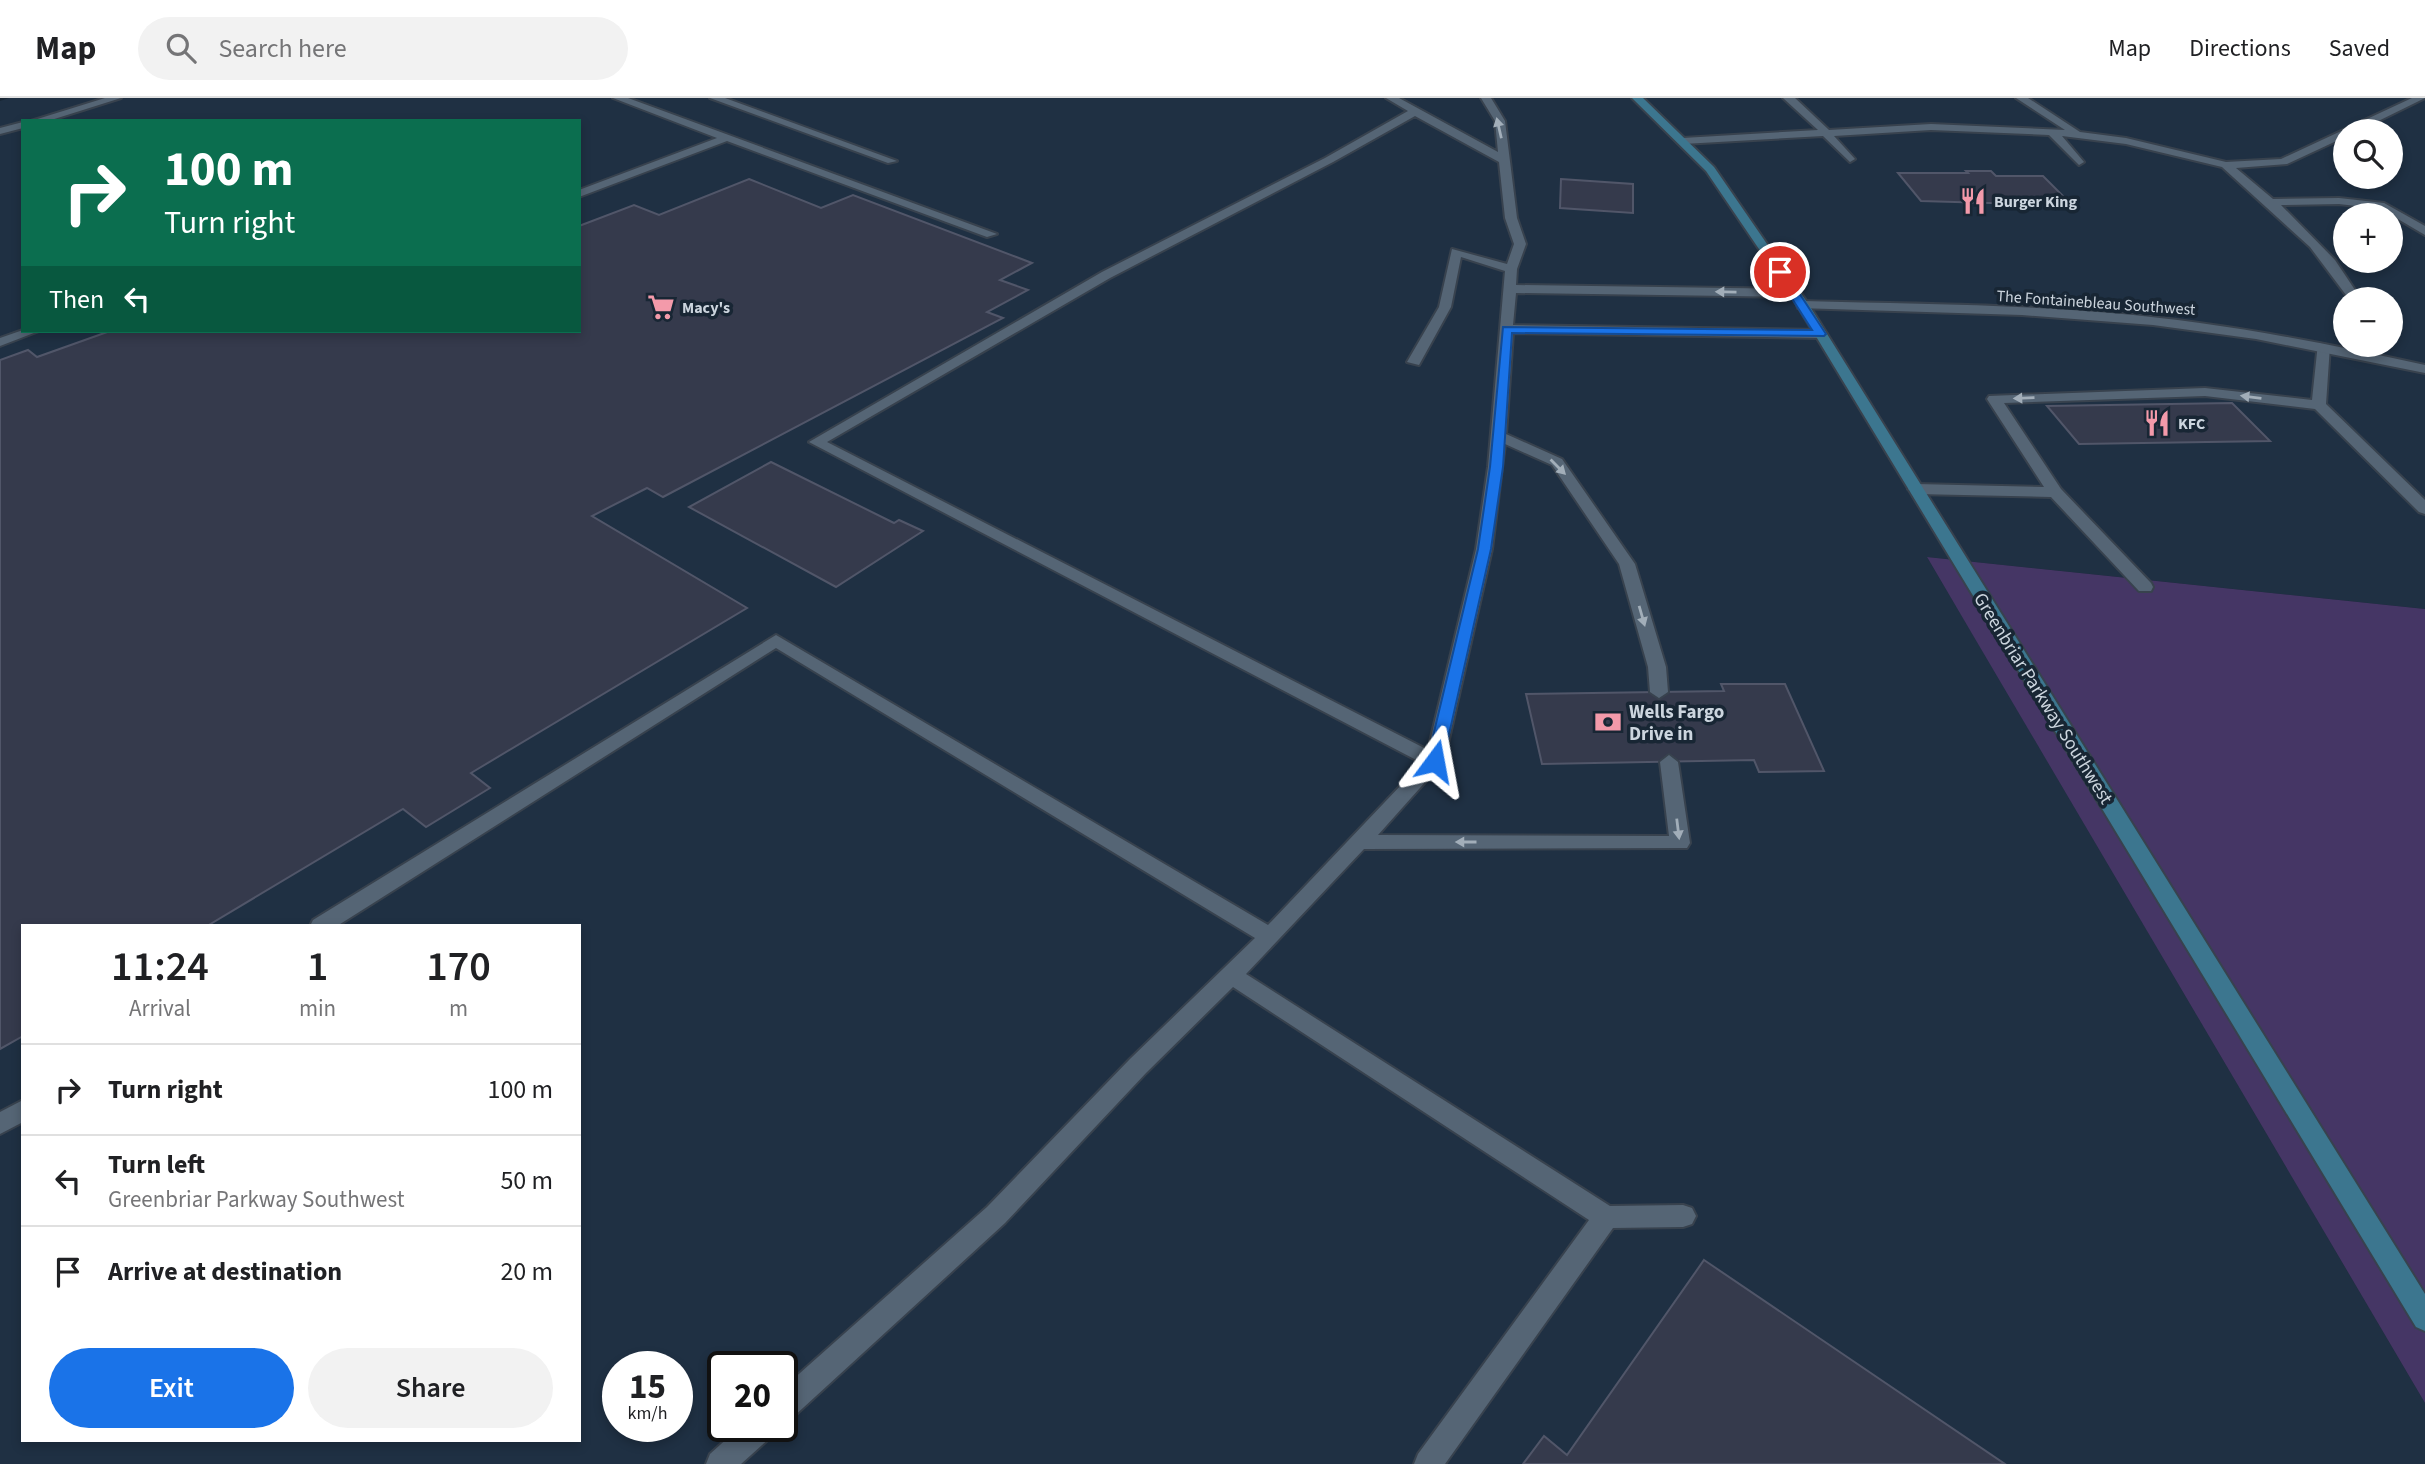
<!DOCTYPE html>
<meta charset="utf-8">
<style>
body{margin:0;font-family:"Source Sans 3",sans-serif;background:#f2f2f2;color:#202124;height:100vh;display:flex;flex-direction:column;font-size:26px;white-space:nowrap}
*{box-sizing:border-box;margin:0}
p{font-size:23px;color:#757577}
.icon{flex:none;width:38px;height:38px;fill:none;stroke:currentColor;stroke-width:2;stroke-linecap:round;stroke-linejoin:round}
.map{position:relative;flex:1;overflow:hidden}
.panel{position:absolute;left:21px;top:826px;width:560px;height:518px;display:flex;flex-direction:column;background:#fff;border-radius:0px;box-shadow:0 4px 10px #0003}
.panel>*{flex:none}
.banner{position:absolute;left:21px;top:21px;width:560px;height:214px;border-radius:0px;box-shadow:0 4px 10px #0003;background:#0b6e4f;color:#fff;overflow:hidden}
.tools{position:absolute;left:2333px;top:21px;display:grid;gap:14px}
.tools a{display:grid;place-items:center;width:70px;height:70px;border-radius:50%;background:#fff;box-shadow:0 4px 10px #0003;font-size:35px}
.speed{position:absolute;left:602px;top:1253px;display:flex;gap:14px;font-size:35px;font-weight:700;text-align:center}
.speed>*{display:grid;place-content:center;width:91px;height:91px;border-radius:50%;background:#fff;box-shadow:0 4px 10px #0003;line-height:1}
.speed small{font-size:18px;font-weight:400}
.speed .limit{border:4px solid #111;border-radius:10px;background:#fff;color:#111}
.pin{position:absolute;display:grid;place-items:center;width:60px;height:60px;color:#fff;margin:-30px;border:4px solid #fff;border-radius:50%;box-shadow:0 2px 7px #0007}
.me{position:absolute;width:77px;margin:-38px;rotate:13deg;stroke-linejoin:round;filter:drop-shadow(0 0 5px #0008)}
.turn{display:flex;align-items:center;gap:24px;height:147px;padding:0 28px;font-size:32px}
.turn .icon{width:91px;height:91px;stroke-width:2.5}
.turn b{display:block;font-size:49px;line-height:60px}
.then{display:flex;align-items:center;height:66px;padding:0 28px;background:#0003;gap:14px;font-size:26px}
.eta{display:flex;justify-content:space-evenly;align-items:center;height:119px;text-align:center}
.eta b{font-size:42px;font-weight:600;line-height:49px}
.primary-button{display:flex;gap:14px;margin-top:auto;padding:14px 28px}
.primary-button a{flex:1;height:80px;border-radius:42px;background:#1a73e8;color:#fff;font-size:28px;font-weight:600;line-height:80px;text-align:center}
.primary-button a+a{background:#f2f2f2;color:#202124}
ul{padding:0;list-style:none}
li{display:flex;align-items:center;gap:21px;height:91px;padding:0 28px;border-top:2px solid #e0e0e0}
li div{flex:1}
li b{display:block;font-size:26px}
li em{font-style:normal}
header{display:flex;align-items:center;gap:42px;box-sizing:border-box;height:98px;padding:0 35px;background:#fff;border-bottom:2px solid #e0e0e0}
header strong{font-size:33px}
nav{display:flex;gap:38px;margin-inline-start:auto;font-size:24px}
.search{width:490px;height:63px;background:#f2f2f2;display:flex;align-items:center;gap:18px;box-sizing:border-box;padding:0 24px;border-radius:38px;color:#757577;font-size:26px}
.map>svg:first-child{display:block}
</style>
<header>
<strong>Map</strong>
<div class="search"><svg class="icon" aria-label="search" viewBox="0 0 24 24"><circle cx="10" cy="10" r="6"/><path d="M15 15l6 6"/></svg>Search here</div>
<nav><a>Map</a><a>Directions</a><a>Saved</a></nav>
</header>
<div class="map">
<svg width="2425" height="1366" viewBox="0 0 2425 1366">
<rect width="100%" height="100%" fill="#182634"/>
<!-- built -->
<path fill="#1f3043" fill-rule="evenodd" d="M9,0H2425V511L1927,459L2425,1305V1366H0V3ZM23,23H579V233H23ZM2345,33H2390V79H2345ZM2345,117H2390V163H2345ZM2345,201H2390V247H2345ZM23,828H579V1342H23ZM618,1269H677V1328H618ZM723,1269H782V1328H723Z"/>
<!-- green -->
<path fill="#453665" d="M1927,459L2425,511V1305L1971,534Z"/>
<!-- building -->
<g fill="#353a4c" stroke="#515669" stroke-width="2">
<path d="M1966,73H1991L1996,78H2043L2068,103H2019L2022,106L1921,103L1898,75H1968Z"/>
<path d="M749,81L821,110L853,97L1032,165L1000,182L1028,192L987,214L1003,220L663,399L647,390L592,418L747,510L471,675L490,690L426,729L403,711L207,828H23V938L0,951V262L28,252L37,259L110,233H579V128L634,107L659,117Z"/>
<path d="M1561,81L1633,86V115L1560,110Z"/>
<path d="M2232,305L2270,343L2079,346L2047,308Z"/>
<path d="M771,364L894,425L899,422L923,433L836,489L689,409Z"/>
<path d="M1721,586H1785L1824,673L1759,674L1754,662L1542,666L1526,596L1724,593Z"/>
<path d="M1704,1162L2005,1366H1523L1544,1338L1567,1357Z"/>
</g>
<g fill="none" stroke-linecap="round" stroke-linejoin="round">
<defs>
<g id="service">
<path d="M105,0H121L48,23H31Z"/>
<path d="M613,0H628L997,136L987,139L727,43L579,99V92L717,40Z"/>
<path d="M710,0H725L897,63L888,65Z"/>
<path d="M1386,0H1399L1498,54L1495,23L1481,0H1491L1505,23L1517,120L1526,146L1517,171L1516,187L1794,191L1800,195L1794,199L1516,195L1513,227L1820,232L1827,236L1820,240L1513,235L1506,336L1562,361L1635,466L1666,569L1668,594L1659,600L1650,594L1648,569L1619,466L1552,367L1505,346L1492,451L1444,663L1378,737L1669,738L1660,664L1669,657L1678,664L1690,745L1687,750L1364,751L1246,876L1610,1108L1683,1107L1692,1110L1696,1118L1692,1126L1683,1129L1613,1130L1445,1366H1414L1418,1356L1589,1122L1233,889L1146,975L1005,1125L792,1320L782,1324V1291L987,1109L1130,961L1255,840L776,550L337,828H310L313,822L776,537L1268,827L1422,665L809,344L1102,174L1325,60L1408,13ZM1415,18L1499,64L1505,120L1514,146L1507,166L1452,151L1439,209L1407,264L1419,267L1451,209L1461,159L1505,173L1488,369L1476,451L1428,652L827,344L1110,180L1333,64Z"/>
<path d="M1783,0H1795L1829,32L1931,26L2065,32L2016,0H2028L2080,34L2126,40L2226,64L2281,61L2412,0H2425L2358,33H2345V39L2287,66L2236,70L2273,101L2339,100L2384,105L2425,128V137L2381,111L2339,106L2281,107L2335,162L2361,201H2349L2310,149L2222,69L2126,46L2062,38L2084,64L2079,67L2049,37L1931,32L1834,38L1855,61L1850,64L1823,38L1683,46L1678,43L1683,40L1818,32Z"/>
<path d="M23,24V30L0,36V30Z"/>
<path d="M23,232L39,233L0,248V240Z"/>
<path d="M2318,245L2330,248L2326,306L2425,402V416L2419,414L2315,311L2205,298L2004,305L2061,391L2151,485L2153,489L2151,493H2139L2051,399L1916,396L1908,391L1916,386L2044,389L1987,301L1989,298L2205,290L2312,302Z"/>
<path d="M23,1002V1024L0,1036V1014Z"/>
<path d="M741,1328H776L772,1338L741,1366H706L710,1356Z"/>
</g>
<path id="minor" d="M1803,203C1906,206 2009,206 2111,215C2217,224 2321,244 2425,267V275L2256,241L2153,227L2022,217L1798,210L1797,207Z"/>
<path id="secondary" d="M1632,0H1643L1714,69L1809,207L2425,1196V1233L2416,1229L1797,207L1706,73Z"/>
</defs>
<!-- service casing -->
<use href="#service" stroke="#38424e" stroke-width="4"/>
<!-- minor casing -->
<use href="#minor" stroke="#38424e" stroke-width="4"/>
<!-- secondary casing -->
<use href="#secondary" stroke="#38424e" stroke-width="4"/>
<!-- service -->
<use href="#service" fill="#556575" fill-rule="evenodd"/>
<!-- minor -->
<use href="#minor" fill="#556575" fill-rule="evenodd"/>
<!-- secondary -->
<use href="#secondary" fill="#3c768f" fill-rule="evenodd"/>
</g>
<!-- one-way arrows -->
<defs><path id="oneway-solid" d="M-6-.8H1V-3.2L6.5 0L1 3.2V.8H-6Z" transform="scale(1.75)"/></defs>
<g fill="#a2aeb9">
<use href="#oneway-solid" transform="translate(1499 30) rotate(-103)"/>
<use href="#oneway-solid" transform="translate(1726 194) rotate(-179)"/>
<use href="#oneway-solid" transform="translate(2251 299) rotate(-173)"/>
<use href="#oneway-solid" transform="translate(2024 300) rotate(178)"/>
<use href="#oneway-solid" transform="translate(1558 369) rotate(45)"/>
<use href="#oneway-solid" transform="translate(1642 518) rotate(74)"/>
<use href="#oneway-solid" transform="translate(1678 731) rotate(83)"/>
<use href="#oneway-solid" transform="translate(1466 744) rotate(-180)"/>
</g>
<!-- route -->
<path fill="#1a73e8" stroke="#114b97" stroke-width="2" d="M1780,171L1784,172L1826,236L1824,238L1512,235L1503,369L1491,451L1443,663L1440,667H1429L1427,663L1478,451L1490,369L1503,229L1812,232L1775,174Z"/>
<!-- icons -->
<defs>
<symbol id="restaurant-bare" viewBox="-9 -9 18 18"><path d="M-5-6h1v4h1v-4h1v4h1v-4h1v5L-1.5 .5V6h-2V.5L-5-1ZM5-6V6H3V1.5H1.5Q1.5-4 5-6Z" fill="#f39aaa" stroke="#182634" stroke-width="2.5" paint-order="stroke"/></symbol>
<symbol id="supermarket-bare" viewBox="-9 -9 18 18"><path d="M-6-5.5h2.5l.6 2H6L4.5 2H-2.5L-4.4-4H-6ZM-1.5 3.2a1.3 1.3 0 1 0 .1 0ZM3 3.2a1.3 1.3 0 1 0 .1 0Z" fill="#f39aaa" stroke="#182634" stroke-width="2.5" paint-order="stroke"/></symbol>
<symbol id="bank-bare" viewBox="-9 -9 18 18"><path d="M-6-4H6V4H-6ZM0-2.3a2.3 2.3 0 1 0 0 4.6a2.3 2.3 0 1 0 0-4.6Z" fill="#f39aaa" stroke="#182634" stroke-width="2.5" paint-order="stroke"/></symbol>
</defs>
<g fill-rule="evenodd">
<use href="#restaurant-bare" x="1954" y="84" width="38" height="38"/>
<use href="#supermarket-bare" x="642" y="190" width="38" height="38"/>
<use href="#restaurant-bare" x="2138" y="306" width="38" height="38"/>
<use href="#bank-bare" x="1589" y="605" width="38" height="38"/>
</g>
<g text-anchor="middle" stroke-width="7" stroke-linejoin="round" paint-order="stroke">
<!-- far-poi labels -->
<g font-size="16" font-weight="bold" fill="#ccd5de" stroke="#182634" text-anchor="start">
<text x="1994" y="109">Burger King</text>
<text x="682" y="215">Macy's</text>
<text x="2178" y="331">KFC</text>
</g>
<!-- far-street labels -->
<g font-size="16" fill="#ccd5de" stroke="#182634">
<text transform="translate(2096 204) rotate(4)" y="6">The Fontainebleau Southwest</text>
</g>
<!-- street labels -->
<g font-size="19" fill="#ccd5de" stroke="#182634">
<text transform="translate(2044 600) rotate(58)" y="7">Greenbriar Parkway Southwest</text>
</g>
<!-- poi labels -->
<g font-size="19" font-weight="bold" fill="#ccd5de" stroke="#182634" text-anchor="start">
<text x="1629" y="620">Wells Fargo<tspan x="1629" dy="22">Drive in</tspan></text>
</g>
</g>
</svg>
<div class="tools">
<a><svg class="icon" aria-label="search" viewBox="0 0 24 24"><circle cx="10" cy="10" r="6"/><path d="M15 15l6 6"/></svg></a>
<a>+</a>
<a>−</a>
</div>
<div class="speed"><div>15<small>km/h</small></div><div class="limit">20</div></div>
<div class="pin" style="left:1780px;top:174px;background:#d93025"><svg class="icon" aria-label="arrive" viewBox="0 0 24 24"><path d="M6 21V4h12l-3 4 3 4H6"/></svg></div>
<svg class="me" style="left:1435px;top:663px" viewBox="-20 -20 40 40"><path d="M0-17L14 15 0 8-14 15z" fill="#1a73e8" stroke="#fff" stroke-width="4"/></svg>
<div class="banner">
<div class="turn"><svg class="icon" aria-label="right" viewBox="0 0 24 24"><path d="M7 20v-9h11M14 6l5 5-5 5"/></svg><div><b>100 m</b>Turn right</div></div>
<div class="then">Then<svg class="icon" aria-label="left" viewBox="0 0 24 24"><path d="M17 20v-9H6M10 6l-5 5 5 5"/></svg></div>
</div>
<section class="panel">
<div class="eta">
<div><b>11:24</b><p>Arrival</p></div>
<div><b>1</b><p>min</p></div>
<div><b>170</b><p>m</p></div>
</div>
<ul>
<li><svg class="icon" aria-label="right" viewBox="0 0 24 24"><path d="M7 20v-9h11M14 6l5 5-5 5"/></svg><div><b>Turn right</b></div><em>100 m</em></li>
<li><svg class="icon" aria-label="left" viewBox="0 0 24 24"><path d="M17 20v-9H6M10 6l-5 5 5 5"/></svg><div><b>Turn left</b><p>Greenbriar Parkway Southwest</p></div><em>50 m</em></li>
<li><svg class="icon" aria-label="arrive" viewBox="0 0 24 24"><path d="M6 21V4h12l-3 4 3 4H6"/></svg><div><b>Arrive at destination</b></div><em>20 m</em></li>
</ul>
<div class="primary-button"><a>Exit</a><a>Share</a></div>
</section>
</div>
